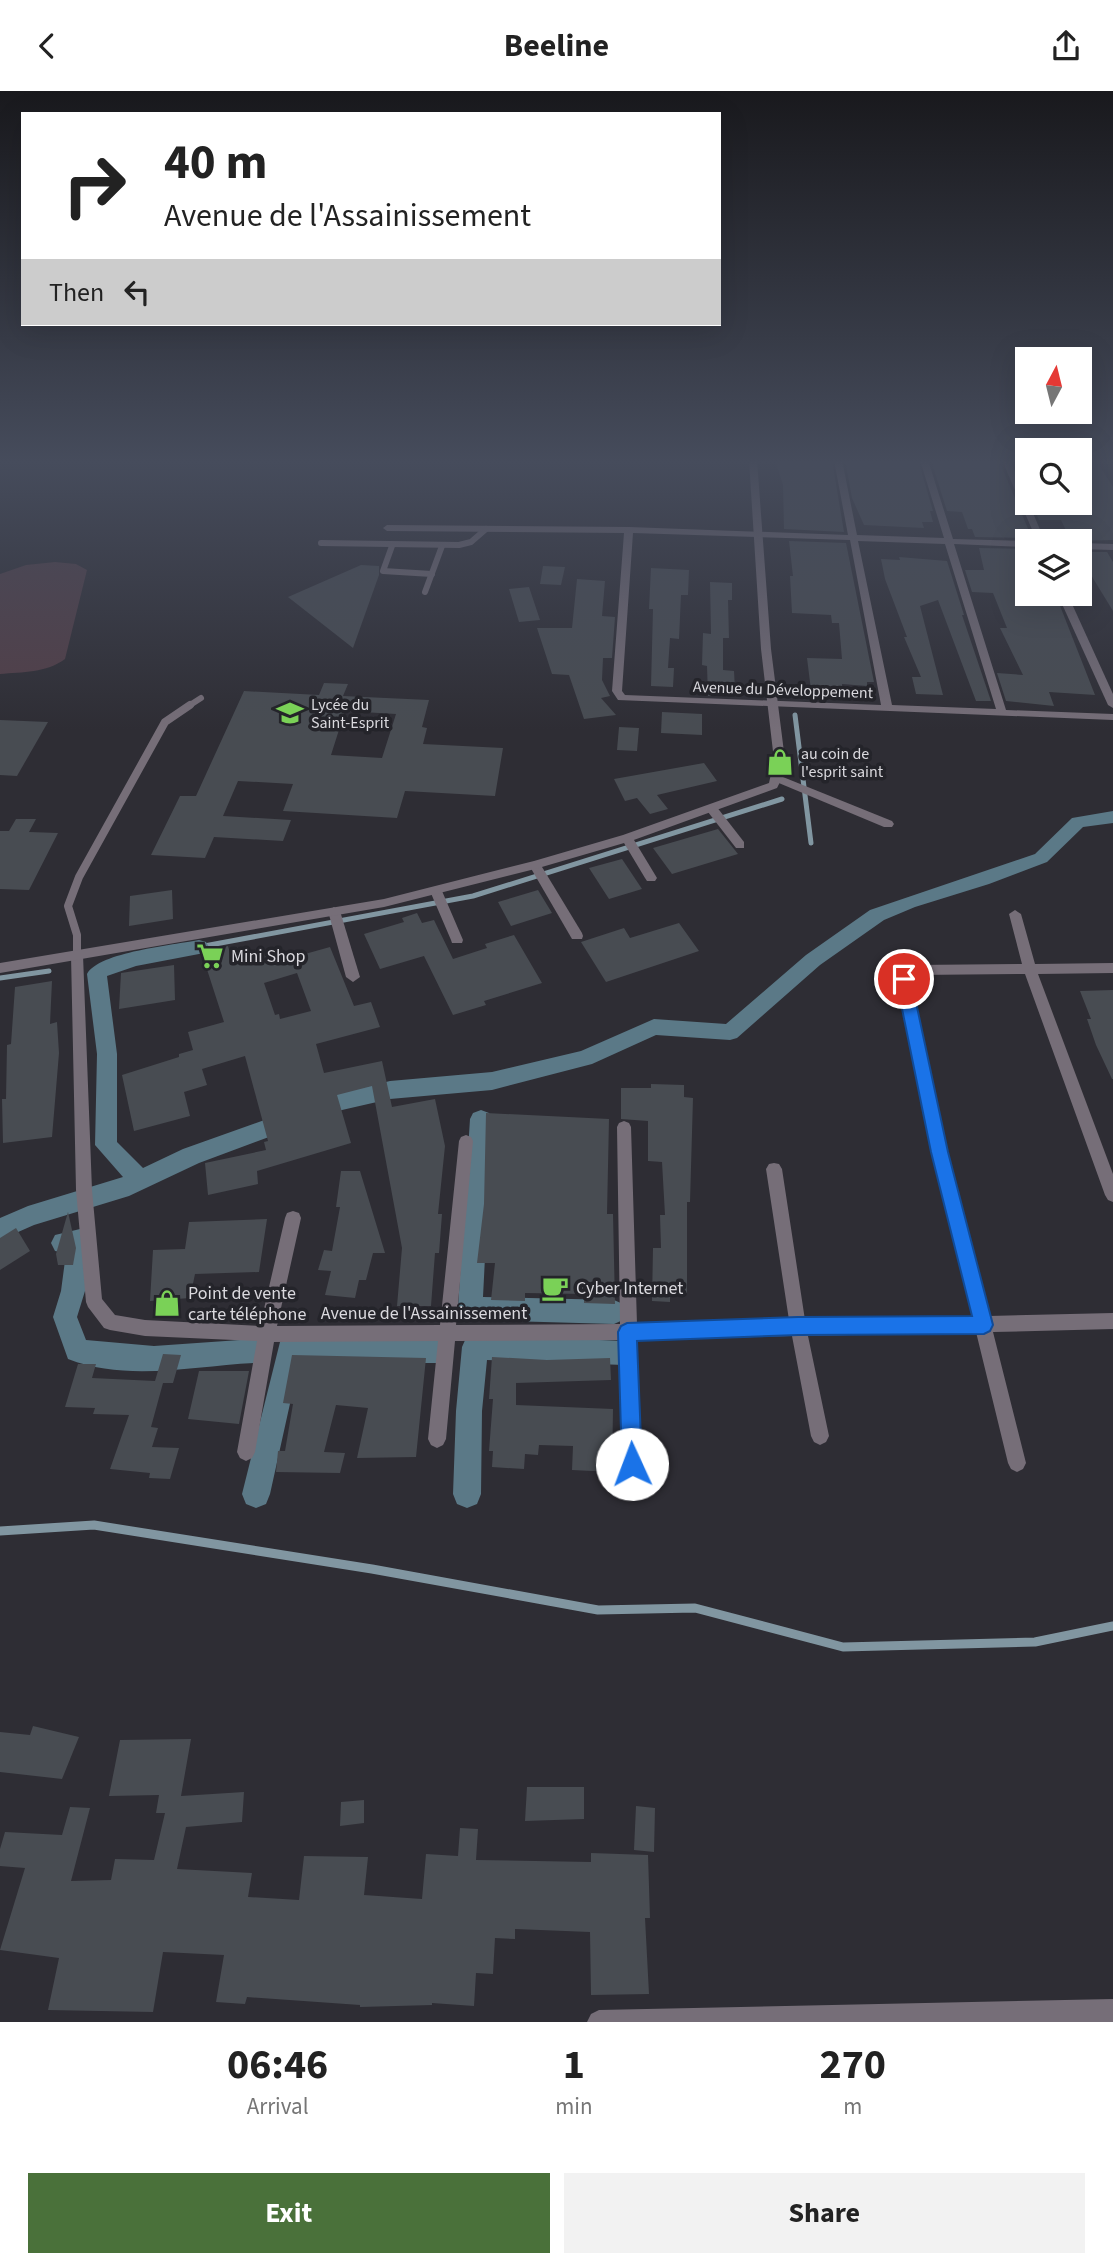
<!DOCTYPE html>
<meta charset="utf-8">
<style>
body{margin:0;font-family:"Source Sans 3",sans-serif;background:#f2f2f2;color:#222;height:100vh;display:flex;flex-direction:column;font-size:26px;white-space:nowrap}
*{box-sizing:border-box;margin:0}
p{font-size:23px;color:#767676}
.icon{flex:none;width:38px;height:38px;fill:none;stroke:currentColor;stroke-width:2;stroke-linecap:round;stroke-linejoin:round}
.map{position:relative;height:1931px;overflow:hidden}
.sheet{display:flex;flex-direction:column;background:#fff;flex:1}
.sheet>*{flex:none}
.top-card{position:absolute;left:21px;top:21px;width:700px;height:214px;border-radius:0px;box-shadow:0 7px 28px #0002;background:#fff;color:#222;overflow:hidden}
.needle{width:46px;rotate:7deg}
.fabs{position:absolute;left:1015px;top:256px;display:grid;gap:14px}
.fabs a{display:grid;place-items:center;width:77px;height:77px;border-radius:0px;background:#fff;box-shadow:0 7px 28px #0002;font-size:35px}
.pin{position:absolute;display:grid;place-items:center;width:60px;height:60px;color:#fff;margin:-30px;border:4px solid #fff;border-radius:50%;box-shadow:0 2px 7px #0007}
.me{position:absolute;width:77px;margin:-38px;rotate:358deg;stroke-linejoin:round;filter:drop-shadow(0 0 5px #0008)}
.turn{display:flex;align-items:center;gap:24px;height:147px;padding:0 28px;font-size:32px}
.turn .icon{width:91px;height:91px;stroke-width:2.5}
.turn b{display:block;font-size:49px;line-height:60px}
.then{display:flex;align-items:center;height:66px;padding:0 28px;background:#0003;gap:14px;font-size:26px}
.eta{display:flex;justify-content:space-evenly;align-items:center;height:119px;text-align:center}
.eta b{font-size:42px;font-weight:700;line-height:49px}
.cta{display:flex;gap:14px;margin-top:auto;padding:14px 28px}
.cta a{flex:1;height:80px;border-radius:0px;background:#4a713a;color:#fff;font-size:28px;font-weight:700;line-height:80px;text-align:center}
.cta a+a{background:#f2f2f2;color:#222}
header{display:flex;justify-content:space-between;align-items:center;height:91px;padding:0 28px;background:#fff;font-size:32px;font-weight:700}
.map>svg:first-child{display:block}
</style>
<header><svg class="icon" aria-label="back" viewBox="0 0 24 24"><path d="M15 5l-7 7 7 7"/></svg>Beeline<svg class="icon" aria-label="share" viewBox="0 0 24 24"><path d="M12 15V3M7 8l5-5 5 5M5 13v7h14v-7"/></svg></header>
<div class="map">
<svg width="1113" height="1931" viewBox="0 0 1113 1931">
<rect width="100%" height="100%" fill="#2e2d34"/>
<!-- green -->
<path fill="#523e47" d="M55,471L76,473L87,479L65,568C46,582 23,581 0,583V483L26,474Z"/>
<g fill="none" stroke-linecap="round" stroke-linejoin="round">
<!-- stream-far1 -->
<g stroke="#8196a1" stroke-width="5">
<path d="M795,624L811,752"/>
<path d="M199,856L473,805L782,708"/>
<path d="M0,887L49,880"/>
</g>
<!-- stream -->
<path stroke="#8196a1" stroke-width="9" d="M0,1440L94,1434L372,1478L598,1519L695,1517L843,1556L1035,1551L1113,1535"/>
<!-- canal -->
<g fill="#5b7987" fill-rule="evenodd">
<path d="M1113,720V732L1083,736L1047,771L989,793L915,816L884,829L820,874L737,947L730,949L656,944L592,973L492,999L390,1008L342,1019L199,1072L129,1105L34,1134L0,1149V1127L28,1115L123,1086L95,1054L97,963L87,883C99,861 174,854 199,849L206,851L209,856L206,861L199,863L136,875L107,885L117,963V1051L143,1077L183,1058L340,1002L390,990L492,981L581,960L654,928L726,933L806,864L870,819L1035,763L1072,727Z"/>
<path d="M481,1019L489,1022L492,1028L483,1206L614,1209L623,1213L626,1221L623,1229L614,1233L470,1229L461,1225L458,1217L470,1028L473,1022Z"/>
<path d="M80,1138L88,1141L92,1149L85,1200L77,1226L86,1249L154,1255L254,1248L263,1251L267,1260L263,1269L254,1272C193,1275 127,1291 68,1268L53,1226L61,1200L66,1162L55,1160L51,1152L55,1144Z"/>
<path d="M475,1244L624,1250L633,1253L637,1262L633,1271L624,1274L487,1269L482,1320L481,1403L477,1413L467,1417L457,1413L453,1403L456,1320L462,1256L466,1247Z"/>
<path d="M338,1246L437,1248L446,1251L450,1260L446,1269L437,1272H299L270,1403L266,1413L256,1417L246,1413L242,1403L280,1251L289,1248Z"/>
</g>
</g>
<!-- building -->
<g fill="#484c52" fill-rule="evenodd">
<path d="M775,369H832L844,441L784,438L783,394Z"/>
<path d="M845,369H918L933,420H930L933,431H922L924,437L864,434L852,407Z"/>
<path d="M931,369H996L1000,372L1032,447L975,446L972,438H968L962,421L947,420Z"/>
<path d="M1080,369H1096L1113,396V449L1071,450L1061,429H1039L1032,413L1080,414V401H1090L1080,383Z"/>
<path d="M789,450L846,452L874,591H867V595L842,593L843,601L811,599L807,567L842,568L839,532H832L831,524L792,522L790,485H793Z"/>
<path d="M979,457L1027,458V502H1055L1095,604L1049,601L1054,615L1006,610L997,582L1023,584L1000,537H1007L993,502L972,501L965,479H984Z"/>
<path d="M1080,461H1107L1113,471V520L1080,466Z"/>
<path d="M899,466L947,470L964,524H962L991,610H976L938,509L920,515L943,604L916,603L912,586H921L904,546H907L885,488L881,468L900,469Z"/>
<path d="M361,474L379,475V484L353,557L288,506Z"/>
<path d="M543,475L565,476L561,494L540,493Z"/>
<path d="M651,477L689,479L688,504H681L679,548L670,547L668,577H674L673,596L651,595L653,518H649Z"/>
<path d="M577,488L605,490L602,525L615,526L612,567H603L602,589L610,605L601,607L616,624L584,628L569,584L552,583L537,537H572Z"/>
<path d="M710,491L732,492V509H728L729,547H723V579L734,580L735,598L722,597V605H708L707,575L702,574L703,542L711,543Z"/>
<path d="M529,496L540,529L519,531L509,498Z"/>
<path d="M324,592L348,593L343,605L429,609L422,636L427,637L423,653L503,657L495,705L405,700L397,727L283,720L293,693L238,690L223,725L291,729L283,750L214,746L205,767L151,764L180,705H196L244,600L319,604ZM345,620L396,623L382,667L331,664Z"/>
<path d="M662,621L702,623V644L661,642Z"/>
<path d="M0,629L48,631L17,685L0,684Z"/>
<path d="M619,636L639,637L637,660L617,659Z"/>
<path d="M704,672L717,690L657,704L668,718L650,723L637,707L625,710L614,688Z"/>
<path d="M16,728H36L29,741L58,742L29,799L0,798V740H9Z"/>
<path d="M718,738L738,763L672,783L653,757Z"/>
<path d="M622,768L642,798L609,808L589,777Z"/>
<path d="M172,799L173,828L129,835L130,805Z"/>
<path d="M538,799L552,822L511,835L498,811Z"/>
<path d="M417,822L422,832L434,829L453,868L487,857L485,853L514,844L542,892L484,910L486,914L453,924L424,865L380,878L364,843L404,831L402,827Z"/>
<path d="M679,832L699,860L606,891L581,851L624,837L630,847Z"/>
<path d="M228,855L231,866L251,860L253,865L276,858L280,870L330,856L354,915L371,911L380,936L316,953L324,982L382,970L392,1016L435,1008L445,1055L438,1123H442L439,1162H435L431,1215H397L402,1157L372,995L337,1004L351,1052L257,1080L258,1093L208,1104L205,1072L266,1059L264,1051L268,1050L245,965L202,978L207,994L184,1001L190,1025L134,1040L122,984L179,966V963L193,959L188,941L224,931L202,863ZM297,882L311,920L280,928L279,923L275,924L264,892Z"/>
<path d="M174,874L175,909L119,918L121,882Z"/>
<path d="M52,890L50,933L57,931L59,962L52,1046L3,1052L2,1008H6L7,954L11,953L15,896Z"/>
<path d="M1113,899V988H1112L1096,954L1087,928H1091L1080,900Z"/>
<path d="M651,993L684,994V1006L693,1007L690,1111H687V1202L670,1201V1211L652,1210L653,1157H661L660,1124H665L662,1071L648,1070V1030L621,1028V997H651Z"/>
<path d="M486,1022L609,1028L607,1123H613L615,1213L584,1212V1203L525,1202V1210L491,1209L495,1172H477L484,1113Z"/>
<path d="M341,1080H360L385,1162H373L366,1189H359L355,1207L325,1204L331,1180L318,1179L324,1159L332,1160L340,1116H336Z"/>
<path d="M68,1121L76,1157L73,1174H58L56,1163Z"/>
<path d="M267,1128L259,1181L195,1183L190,1207L150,1210L153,1159L185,1158L189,1131Z"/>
<path d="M16,1137L30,1160L0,1179V1147Z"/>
<path d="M163,1263L181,1264L173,1292H163L151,1336L158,1337L152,1356L179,1357L170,1388L149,1387L150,1382L110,1378L129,1324L93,1323L95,1317L65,1316L78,1273H96L92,1287L155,1290Z"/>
<path d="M292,1264L426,1267L416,1366L357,1367L368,1317L336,1314L324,1361L345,1362L340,1382L276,1381L278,1360H285L293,1313L283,1312Z"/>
<path d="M492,1266L547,1269L610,1267L611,1289L516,1292V1314L613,1318L612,1381L572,1379L573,1355L539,1354L538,1364L525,1363L524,1378L492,1376L493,1360H489L493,1308H489Z"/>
<path d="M199,1280H249L239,1333L188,1328Z"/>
<path d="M33,1635L79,1646L62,1688L0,1681V1641L30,1644Z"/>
<path d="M191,1648L181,1705L244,1701L242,1731L186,1736L177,1778L252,1782L248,1806L299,1809L304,1765L368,1766L364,1804L422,1808L426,1763L458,1765L460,1737L478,1738L476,1769L591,1771V1762L648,1764L650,1827H645L649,1903L591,1904L590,1841L515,1838V1848L495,1847L493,1883L476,1882L474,1915L432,1912V1914L360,1916V1914L247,1906L245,1913L216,1911L224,1864L163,1861L153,1921L48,1919L59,1867L0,1859L25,1777L0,1775V1758L5,1741L62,1744L70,1716L90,1717L71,1790L111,1789L115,1768L154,1769L165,1722H156L159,1704L109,1705L120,1649Z"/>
<path d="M527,1696H584V1728L525,1730Z"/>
<path d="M364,1709V1732L340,1735L341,1711Z"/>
<path d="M636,1715L655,1717L654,1761L634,1759Z"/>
</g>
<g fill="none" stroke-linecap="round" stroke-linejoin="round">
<!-- service-far1 -->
<g stroke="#766e78" stroke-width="6">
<path d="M321,452L459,454L471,451L486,438"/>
<path d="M392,455L383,480L432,483"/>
<path d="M425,501L442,455"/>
<path d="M187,616L201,607"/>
</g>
<!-- service -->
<path stroke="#766e78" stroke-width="8" d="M77,864V844L68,815L79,786L165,631L190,614"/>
<!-- minor -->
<g fill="#766e78" fill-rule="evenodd">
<path d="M834,369H842L857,444L944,447L920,369H928L953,448L1027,450V456L954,453L1006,619L1113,623V629L618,609L612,600L624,442L387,440L383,437L387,434L629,436L848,444ZM633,442L850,449L881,614L625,604L622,600ZM858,450L945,453L996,618L892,614Z"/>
<path d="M1002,369H1010L1045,450H1037Z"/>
<path d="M1080,452L1113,453V459L1080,458Z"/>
<path d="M1057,502H1067L1113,603V617L1108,614Z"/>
<path d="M778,684L892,730L894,733L892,736H884L774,690L772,688Z"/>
<path d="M712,714L716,715L744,751V757H736L708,721L706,718Z"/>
<path d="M627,743L631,744L657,787L655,790H647L645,787L621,747Z"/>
<path d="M535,770L539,771L582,842L583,845L582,848H572L529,774Z"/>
<path d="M436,796L442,800L463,849L462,852H452L451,849L430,800Z"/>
<path d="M334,816L340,820L360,886L353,891L346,886L328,820Z"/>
<path d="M1015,819L1021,823L1035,873L1113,872V882L1038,883L1113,1083V1111L1108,1109L1105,1104L1025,883L916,884L911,888L947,1061L989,1225L1113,1222V1238L993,1241L1026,1372L1023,1378L1017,1381L1011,1378L1008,1372L976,1241L808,1245L829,1345L826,1351L820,1354L814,1351L811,1345L792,1245L637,1249L641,1373L638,1379L632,1382L626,1379L623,1373L621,1249L455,1250L446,1348L443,1354L437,1357L431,1354L428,1348L438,1250L274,1251L255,1361L252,1367L246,1370L240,1367L237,1361L257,1250L145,1245L110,1239L104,1237L88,1216L86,1211L76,1099L71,864L77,859L83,864L92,1099L102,1208L115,1224L145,1229L260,1235L285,1127L287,1122L293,1120L299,1122L301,1127L277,1235L440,1234L459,1050L461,1046L466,1044L471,1046L473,1050L456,1234L620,1233L617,1036L619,1032L624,1030L629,1032L631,1036L637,1233L789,1229L766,1078L769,1073L774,1072L779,1073L782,1078L805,1229L972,1225L933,1061L897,888L901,880L914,874L1022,873L1009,823Z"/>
<path d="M1113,1908V1931H587L591,1923L599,1919Z"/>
</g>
<!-- tertiary -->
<path fill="#766e78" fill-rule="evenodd" d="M749,369H757L771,558L785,669L782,687L777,697L631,750L535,778L384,816L0,882V872L384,808L534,770L623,744L769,692L774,669L761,558Z"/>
</g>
<!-- sky -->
<linearGradient id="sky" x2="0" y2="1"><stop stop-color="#19191d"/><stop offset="0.58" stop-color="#464c5c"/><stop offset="1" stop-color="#464c5c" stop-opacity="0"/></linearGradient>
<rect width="1113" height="639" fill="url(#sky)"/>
<!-- route -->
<path fill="#1a73e8" stroke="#114b97" stroke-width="2" d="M904,883L911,888L948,1061L993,1234L990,1240L984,1243L798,1244L637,1250L642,1373L639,1380L632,1383L625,1380L622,1373L618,1241L621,1235L627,1232L798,1226L972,1225L931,1061L896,888Z"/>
<!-- icons -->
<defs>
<symbol id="school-bare" viewBox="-9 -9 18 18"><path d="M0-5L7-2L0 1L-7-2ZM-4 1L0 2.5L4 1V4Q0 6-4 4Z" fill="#7ad157" stroke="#24242a" stroke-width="2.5" paint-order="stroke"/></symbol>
<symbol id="shop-bare" viewBox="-9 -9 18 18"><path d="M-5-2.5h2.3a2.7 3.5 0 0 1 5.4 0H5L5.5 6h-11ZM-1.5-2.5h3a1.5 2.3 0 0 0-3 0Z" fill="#7ad157" stroke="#24242a" stroke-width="2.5" paint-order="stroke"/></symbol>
<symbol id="supermarket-bare" viewBox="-9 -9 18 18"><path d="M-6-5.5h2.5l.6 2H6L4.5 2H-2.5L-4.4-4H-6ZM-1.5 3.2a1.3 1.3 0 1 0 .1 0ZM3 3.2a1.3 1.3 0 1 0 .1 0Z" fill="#7ad157" stroke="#24242a" stroke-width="2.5" paint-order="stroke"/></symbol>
<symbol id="cafe-bare" viewBox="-9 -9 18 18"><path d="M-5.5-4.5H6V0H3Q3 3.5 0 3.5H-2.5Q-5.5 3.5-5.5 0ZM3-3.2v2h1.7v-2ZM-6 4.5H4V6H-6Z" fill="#7ad157" stroke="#24242a" stroke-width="2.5" paint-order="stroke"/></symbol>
</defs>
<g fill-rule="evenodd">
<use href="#school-bare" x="271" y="603" width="38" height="38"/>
<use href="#shop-bare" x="761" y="652" width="38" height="38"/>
<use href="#supermarket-bare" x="191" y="846" width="38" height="38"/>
<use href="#cafe-bare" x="536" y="1178" width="38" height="38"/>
<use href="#shop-bare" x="148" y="1193" width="38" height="38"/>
</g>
<g text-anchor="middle" stroke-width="7" stroke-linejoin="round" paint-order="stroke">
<!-- far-street labels -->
<g font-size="16" fill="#dad9de" stroke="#24242a">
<text transform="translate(783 598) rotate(2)" y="6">Avenue du Développement</text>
</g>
<!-- far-poi labels -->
<g font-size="16" fill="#dad9de" stroke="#24242a" text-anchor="start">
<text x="311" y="619">Lycée du<tspan x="311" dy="18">Saint-Esprit</tspan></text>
<text x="801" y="668">au coin de<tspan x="801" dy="18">l'esprit saint</tspan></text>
</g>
<!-- poi labels -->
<g font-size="18" fill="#dad9de" stroke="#24242a" text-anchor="start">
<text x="231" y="871">Mini Shop</text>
<text x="576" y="1203">Cyber Internet</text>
<text x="188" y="1208">Point de vente<tspan x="188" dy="21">carte téléphone</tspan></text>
</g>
<!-- street labels -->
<g font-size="18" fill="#dad9de" stroke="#24242a">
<text x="424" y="1228">Avenue de l'Assainissement</text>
</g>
</g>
</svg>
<div class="fabs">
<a><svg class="needle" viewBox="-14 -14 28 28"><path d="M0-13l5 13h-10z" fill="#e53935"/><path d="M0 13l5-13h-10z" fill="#767676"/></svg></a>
<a><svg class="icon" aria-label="search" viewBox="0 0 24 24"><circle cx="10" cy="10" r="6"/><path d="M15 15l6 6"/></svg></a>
<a><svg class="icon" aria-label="layers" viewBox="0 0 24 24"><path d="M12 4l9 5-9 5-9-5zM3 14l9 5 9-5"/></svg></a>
</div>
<div class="pin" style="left:904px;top:888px;background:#d93025"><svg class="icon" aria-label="arrive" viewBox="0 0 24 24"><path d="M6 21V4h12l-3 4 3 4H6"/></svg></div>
<svg class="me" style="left:632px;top:1373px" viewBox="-20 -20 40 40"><circle r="19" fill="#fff"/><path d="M0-13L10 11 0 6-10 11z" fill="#1a73e8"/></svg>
<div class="top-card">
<div class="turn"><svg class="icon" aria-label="right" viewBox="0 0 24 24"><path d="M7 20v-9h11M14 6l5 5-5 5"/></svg><div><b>40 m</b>Avenue de l'Assainissement</div></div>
<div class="then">Then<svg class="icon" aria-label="left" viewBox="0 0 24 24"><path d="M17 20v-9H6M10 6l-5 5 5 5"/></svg></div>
</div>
</div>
<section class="sheet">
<div class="eta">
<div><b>06:46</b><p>Arrival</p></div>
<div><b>1</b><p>min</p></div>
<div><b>270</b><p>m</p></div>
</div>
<div class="cta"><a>Exit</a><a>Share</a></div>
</section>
